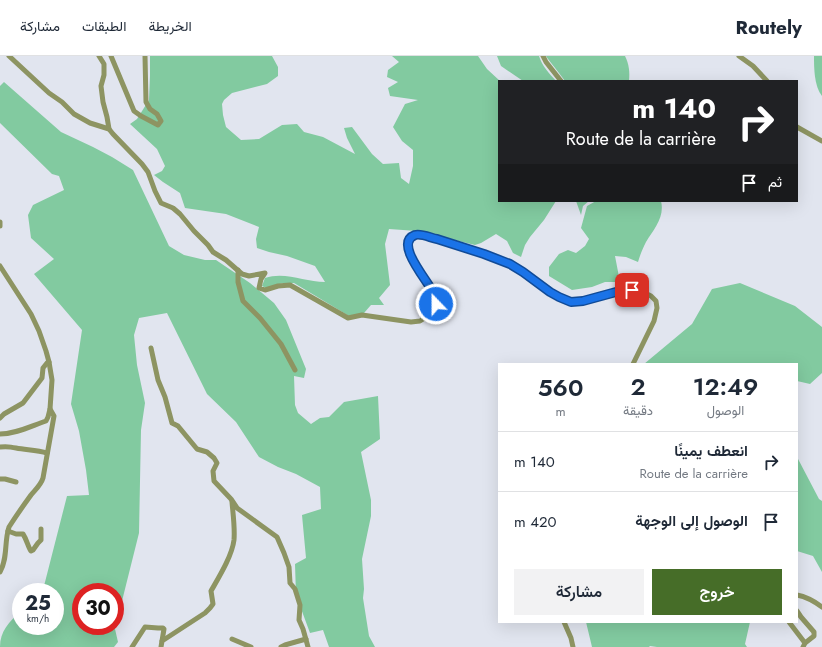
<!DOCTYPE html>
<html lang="ar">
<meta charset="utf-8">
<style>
body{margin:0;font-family:Jost,Vazirmatn,sans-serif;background:#f2f2f3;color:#1f2937;direction:rtl;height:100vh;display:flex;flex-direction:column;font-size:15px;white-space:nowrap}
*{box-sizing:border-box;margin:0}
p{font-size:13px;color:#747a83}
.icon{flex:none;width:22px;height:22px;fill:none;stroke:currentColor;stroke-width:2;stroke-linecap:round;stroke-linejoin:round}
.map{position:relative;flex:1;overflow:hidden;direction:ltr}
.panel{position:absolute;left:498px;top:307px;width:300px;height:260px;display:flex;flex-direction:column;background:#fff;border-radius:0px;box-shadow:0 4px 16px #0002;direction:rtl}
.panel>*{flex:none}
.banner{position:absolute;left:498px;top:24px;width:300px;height:122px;border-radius:0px;box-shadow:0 4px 16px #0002;direction:rtl;background:#202124;color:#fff;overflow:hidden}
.speed{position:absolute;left:12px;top:527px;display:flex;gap:8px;font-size:20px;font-weight:700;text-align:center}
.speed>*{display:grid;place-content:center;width:52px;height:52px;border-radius:50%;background:#fff;box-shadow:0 4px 16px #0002;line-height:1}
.speed small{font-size:10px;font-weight:400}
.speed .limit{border:6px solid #d22;background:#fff;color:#111}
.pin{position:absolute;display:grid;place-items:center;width:34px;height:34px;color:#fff;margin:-17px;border-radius:8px;box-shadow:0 2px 6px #0006}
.me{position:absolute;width:44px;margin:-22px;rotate:338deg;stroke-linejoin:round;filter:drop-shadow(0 0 3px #0008)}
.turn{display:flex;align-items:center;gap:14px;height:84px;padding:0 16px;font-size:18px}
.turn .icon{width:52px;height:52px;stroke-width:2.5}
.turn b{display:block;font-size:28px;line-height:34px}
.then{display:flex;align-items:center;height:38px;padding:0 16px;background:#0003;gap:8px;font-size:15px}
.eta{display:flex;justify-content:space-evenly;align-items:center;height:68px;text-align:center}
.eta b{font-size:24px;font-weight:600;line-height:28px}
.button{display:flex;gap:8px;margin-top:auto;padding:8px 16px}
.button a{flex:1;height:46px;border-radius:0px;background:#466d28;color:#fff;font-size:16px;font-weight:600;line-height:46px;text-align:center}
.button a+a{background:#f2f2f3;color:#1f2937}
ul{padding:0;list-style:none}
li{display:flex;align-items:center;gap:12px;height:60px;padding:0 16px;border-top:1px solid #e0e1e3}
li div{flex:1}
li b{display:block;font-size:15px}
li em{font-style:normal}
header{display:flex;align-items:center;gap:24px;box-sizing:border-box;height:56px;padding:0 20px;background:#fff;border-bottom:1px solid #e0e1e3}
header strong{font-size:19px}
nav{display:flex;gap:22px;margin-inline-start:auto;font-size:14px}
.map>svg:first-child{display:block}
</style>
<header>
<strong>Routely</strong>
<nav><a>الخريطة</a><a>الطبقات</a><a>مشاركة</a></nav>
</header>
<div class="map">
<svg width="822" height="591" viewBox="0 0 822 591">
<rect width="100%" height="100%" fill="#e1e5ef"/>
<!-- forest -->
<g fill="#82caa0" fill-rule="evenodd">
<path d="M150,0H272L278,11V20L267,28L232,37L224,44L222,48L223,59L226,71L241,84L259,83L282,69L297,68L304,76L323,81L355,98L347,82L344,72L352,71L372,98L383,108L399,107L401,122L409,128L413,110V94L402,85L393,71L405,48L418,44L390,40L388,32L398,26L387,21L388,14L399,6L392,0H478L487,13L500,25H499V145H556L544,164L530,181L525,189L521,201L513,197L507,185L496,178L481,187L475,189L417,175L389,173L385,188L390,229L379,242L384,249H371L364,257L349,260L294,227H283L266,232L262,230L265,222C285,215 305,226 325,226L315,210L287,200L269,196L257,192L256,183L259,171L226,158L185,152L180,137L163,126L154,119L162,115L165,110L157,93L130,68L137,63L149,44L150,20Z"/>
<path d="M497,0H539C542,10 549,17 556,25H523L501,10Z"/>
<path d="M546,0H625C629,8 630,16 629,25H565L559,17L548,3Z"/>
<path d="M814,0H822V40C814,30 814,12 814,0Z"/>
<path d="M4,26L61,76L93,91L112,101L133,114L169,190L184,199L205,204H216L250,227L274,247L286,264L306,313L304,322L294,320L295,349L298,357L311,368L320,362L329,361L344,346L378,340L380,383L361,396L371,444V460L362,503L364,533L363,542L369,580L375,591H329L323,574L310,577L296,539L295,508L306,502L302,459L321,453L320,431L296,418L278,411L259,401L236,366L207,338L167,257L139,262L134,279L137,309L145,347L141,374L139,477L115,573L118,586L114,591H0C0,575 9,566 21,555V570H55V536H39L44,530L67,440L89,439L86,414L79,375L71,348L82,274L34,218L54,203L31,182L28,159L33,149L64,134L59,120L52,118L0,67V30ZM81,536H115V570H81Z"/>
<path d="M576,145H589L583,150L581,159Z"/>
<path d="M596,145H661C665,161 654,173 646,186C643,192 640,199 638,206L626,201L615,200L620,226H605L592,231L572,234L549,220V211L559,198L568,194L576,197L585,190L589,183L581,172L587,150Z"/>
<path d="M740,227L795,250L822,271V317L810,328L797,325V308H644L692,268L712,233Z"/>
<path d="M797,401L819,443L822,445V516L813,500L797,495Z"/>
<path d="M586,566H750L745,588L747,591H657L650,590L649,591H592Z"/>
</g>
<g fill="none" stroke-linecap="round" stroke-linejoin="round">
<!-- minor -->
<g stroke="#8d9462" stroke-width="5">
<path d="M9,0L49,37L62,46L74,58L90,67L109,73L113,78L142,108L148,116L155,135L161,147L173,152L180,158L194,175L208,189L213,196L226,204L242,218L249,220L265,217L261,223L259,232L265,234L278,230L290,229L348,262L362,259L411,266L420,265L428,260L432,255L436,248V241L409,197L408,191L410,184L414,180L420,179L430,182L437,183L466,192L510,208L523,216L550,236L559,241L571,246L583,245L616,236L632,234L643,236L651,240L656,245L657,252L654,265L633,308"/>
<path d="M99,0L104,8V19L101,30L103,46L107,61L109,73"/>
<path d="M111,0L134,55L141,60L158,69L161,65L157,58L150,53L146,46L145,0"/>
<path d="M543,0L546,6L561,25"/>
<path d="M739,0L753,10L767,25"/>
<path d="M797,71L822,85"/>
<path d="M0,166V170"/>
<path d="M0,210L31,258L39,275L46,295L49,306L52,324L50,353L54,360L43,422C41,429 35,434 31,439C23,450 16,460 9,471C4,486 8,502 0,516"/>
<path d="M238,214V226L243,245L260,262L281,288L295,314"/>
<path d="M151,292L158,324L165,341L172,367L178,370L197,393L207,396L214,402L217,407L213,415L214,425L231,443L237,452L277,481L284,497L289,511L290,527L295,533L300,549L299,564L303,573L308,591"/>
<path d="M0,362L4,358L23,347L42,322L43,312L47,307L49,306"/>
<path d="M0,378C16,378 31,370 46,365L48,361L50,353"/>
<path d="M0,391C9,390 8,391 16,392C27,394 37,394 47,397"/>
<path d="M0,423H5L16,426"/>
<path d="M8,475L16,478H23C27,484 28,491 31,495L33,494L38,487L41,484V473"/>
<path d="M797,539C807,541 814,545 822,551"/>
<path d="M797,555L801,561L814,576V580L805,587L803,591"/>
<path d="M564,566L571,582L573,591"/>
<path d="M789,566L805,587"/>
<path d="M232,583L251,591"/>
<path d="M132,591L145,571L158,572H163L164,573L162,585"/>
<path d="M161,591L162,585L205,557L210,552L213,548L211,535C219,521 232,500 234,484C235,471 233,458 232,446"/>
<path d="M281,591L285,589L306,583"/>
</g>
</g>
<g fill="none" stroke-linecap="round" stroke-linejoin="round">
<defs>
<path id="route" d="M436,248C436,246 436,244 436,242C433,230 392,188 415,179C421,177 431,182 437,183L484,198L510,208L523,216L550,236L559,241L571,246L583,245L616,236L632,234"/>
</defs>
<!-- route casing -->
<use href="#route" stroke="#114b97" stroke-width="10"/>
<!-- route -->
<use href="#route" stroke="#1a73e8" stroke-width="7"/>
</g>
</svg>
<div class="speed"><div>25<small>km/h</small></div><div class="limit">30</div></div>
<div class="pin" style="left:632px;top:234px;background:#d93025"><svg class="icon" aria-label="arrive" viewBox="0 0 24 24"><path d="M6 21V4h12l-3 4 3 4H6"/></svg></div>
<svg class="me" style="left:436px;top:248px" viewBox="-20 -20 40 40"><circle r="17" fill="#1a73e8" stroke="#fff" stroke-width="3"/><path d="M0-11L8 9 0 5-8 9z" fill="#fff"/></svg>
<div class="banner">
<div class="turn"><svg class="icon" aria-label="right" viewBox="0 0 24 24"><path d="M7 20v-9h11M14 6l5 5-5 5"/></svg><div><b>140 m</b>Route de la carrière</div></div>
<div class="then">ثم<svg class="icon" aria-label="arrive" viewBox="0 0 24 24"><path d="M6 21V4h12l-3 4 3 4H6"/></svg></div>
</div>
<section class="panel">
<div class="eta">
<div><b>12:49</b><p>الوصول</p></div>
<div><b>2</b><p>دقيقة</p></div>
<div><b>560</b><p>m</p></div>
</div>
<ul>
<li><svg class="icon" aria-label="right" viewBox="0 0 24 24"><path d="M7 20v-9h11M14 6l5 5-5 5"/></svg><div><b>انعطف يمينًا</b><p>Route de la carrière</p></div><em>140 m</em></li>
<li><svg class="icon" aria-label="arrive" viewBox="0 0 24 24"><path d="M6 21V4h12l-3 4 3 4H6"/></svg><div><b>الوصول إلى الوجهة</b></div><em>420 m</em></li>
</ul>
<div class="button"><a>خروج</a><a>مشاركة</a></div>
</section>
</div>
